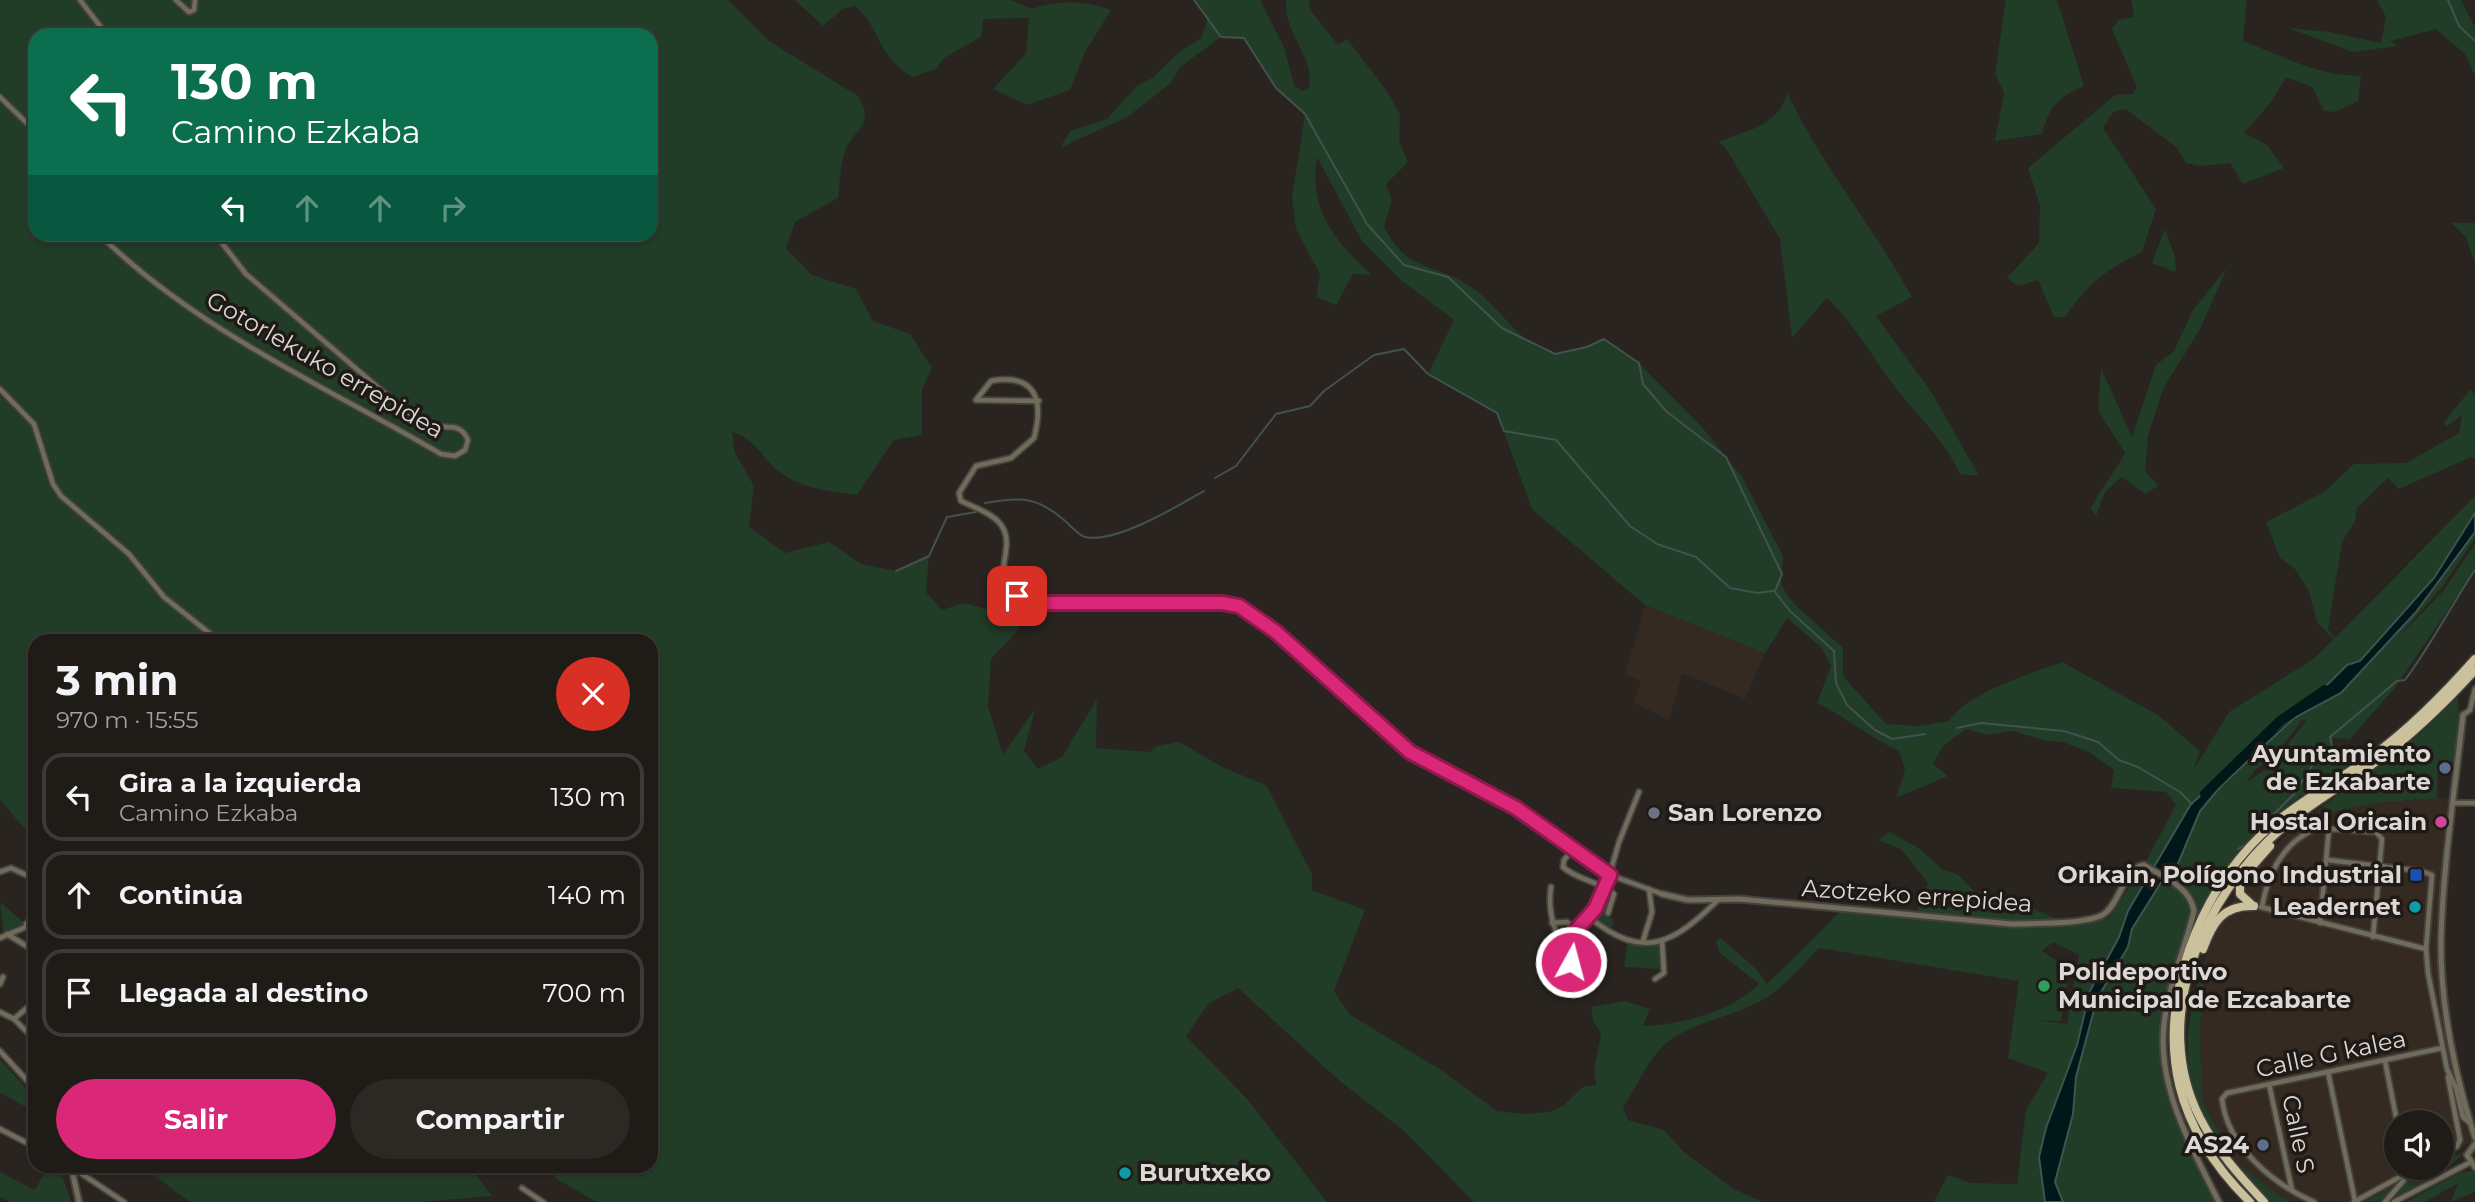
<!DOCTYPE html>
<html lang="es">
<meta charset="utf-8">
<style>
body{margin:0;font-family:Montserrat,sans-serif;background:#2c2824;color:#f1f3f6;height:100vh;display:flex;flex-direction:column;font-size:26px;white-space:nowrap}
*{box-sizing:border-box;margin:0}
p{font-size:23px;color:#a1a1a1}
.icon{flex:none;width:38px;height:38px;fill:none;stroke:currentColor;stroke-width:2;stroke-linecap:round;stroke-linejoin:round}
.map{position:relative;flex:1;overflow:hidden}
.details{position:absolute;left:28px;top:634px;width:630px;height:539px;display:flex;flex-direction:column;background:#1f1b17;border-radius:21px;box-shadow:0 2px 5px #0004,0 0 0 2px #3c3936}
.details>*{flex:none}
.banner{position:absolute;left:28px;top:28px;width:630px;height:214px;border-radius:21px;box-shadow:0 2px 5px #0004,0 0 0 2px #3c3936;background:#0b6e4f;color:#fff;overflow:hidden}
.buttons{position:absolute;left:2384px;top:1110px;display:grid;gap:14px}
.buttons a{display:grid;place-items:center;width:70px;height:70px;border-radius:50%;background:#1f1b17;box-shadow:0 2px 5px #0004,0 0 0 2px #3c3936;font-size:35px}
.pin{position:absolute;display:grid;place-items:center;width:60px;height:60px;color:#fff;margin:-30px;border-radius:14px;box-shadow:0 4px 10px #0006}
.me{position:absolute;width:77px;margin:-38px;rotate:7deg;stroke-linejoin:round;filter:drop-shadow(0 0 5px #0008)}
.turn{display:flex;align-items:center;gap:24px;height:147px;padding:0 28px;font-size:32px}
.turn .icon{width:91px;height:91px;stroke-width:2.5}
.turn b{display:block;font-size:49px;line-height:60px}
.lanes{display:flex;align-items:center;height:66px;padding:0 28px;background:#0003;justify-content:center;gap:35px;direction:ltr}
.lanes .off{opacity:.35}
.round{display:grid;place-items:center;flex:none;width:74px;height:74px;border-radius:37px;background:#2c2824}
.head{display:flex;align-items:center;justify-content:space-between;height:119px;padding:0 28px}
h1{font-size:42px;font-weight:700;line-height:52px}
.action{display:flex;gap:14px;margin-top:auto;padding:14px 28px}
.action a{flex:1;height:80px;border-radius:42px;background:#db2777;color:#fff;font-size:28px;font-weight:700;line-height:80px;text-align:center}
.action a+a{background:#2c2824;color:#f1f3f6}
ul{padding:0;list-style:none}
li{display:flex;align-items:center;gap:21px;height:88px;margin:0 14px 10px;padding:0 14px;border:4px solid #3c3936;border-radius:21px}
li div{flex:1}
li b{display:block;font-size:26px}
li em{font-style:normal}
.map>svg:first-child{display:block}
</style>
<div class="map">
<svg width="2475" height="1202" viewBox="0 0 2475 1202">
<rect width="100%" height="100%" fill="#29241f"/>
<!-- built -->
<g fill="#352a21">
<path d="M1645,605L1765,653L1745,699L1682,673L1669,720L1634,703L1641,681L1625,674Z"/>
<path d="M2437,798L2449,800V812L2436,929L2437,979L2470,1142L2441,1164V1122H2396V1167H2437L2365,1202L2283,1201L2234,1161L2202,1100L2200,1031L2206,957L2213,932L2252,871L2291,830L2323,806L2332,812L2377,803Z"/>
</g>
<!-- green -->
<g fill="#213c27" fill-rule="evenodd">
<path d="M0,0H728L769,41L858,96C875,124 857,126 846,149C840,162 840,183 838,198L795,222L786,248L812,275L856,289L873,321L910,334L932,368L922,389V435L894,440L857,495C831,491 804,489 782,474C762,459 757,440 732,432L735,453L754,486L749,527L785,553L829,542L861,564L896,571L929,556L926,592L942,610L963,603L1014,616L1020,628L991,659L988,706L1003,755L1035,709L1024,751L1038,769L1062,757L1097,699L1096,748L1150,752L1157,746L1179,742L1224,768L1266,785L1312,874V890L1365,910L1334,991L1349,1014L1444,1072L1497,1111L1524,1114L1550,1112L1564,1105L1583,1087L1596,1085L1594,1071L1601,1034L1593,1020L1591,1007L1625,1001L1650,1009L1643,1026C1683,1024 1729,1013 1759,984L1720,953L1716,942L1720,938L1755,968L1767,984L1840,912L1850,913L1856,908L1917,912L1928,883L1901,849L1878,840L1889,832L1917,847L1943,870L1957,874L1974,891L2008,897L2072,926L2109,918L2146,861L2176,805L2166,792L2111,788L2114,770L2089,752L2063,742L2046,741L2013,731L1988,735L1966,729L1943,746L1933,764L1948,776L1896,798L1905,770L1899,751C1870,738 1846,717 1817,703L1831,666L1822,648L1787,618L1765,653L1645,605L1532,509L1497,413L1428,374L1454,320L1402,281L1362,241L1317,157C1308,210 1335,241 1372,275L1353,274L1336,305L1316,297L1320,274L1296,229L1292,198L1305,114L1276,88L1244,38L1221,37L1180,67L1170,84L1127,117L1060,148L1070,131L1107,119L1137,86L1152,78L1178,53L1201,38L1208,18L1194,0H1260L1284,47L1294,85L1302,91L1308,89C1318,59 1284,37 1286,0H1309L1311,11L1338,45L1347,39L1386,90L1400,114L1399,141L1408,162L1386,184L1392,200L1384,227C1409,274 1433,262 1470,286C1496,302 1522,348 1553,353C1563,355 1594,343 1604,339L1639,363L1702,427L1742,477L1783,556L1781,585L1794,604L1843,648V676L1886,724L1919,726L1949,721C1969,692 2030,674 2062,662L2158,715L2200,751L2193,771L2229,712L2312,660L2334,639L2317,622L2309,591L2295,569L2280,558L2266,522L2324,492L2354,464L2406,463L2459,433L2462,415L2446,427L2444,422L2470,390L2475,394V459L2471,457L2399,489L2388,478L2357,508L2355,521L2342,542L2328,629L2335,638L2475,496V538L2442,587L2395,641L2444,590L2475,544V570L2394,689L2350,739L2332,738L2333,744L2355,760L2313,794L2301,795L2261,828L2265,831L2239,857L2195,932L2163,1028L2169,1098L2216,1202H1934L1948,1175L1971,1183L2017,1184L2026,1110L2048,1073L2008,1058L2019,981L1819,948C1801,966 1783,990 1759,1002C1731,1017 1694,1022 1669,1041C1647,1058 1639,1085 1623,1107L1628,1120L1664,1130L1684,1152L1734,1189L1763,1202H1474L1404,1131L1340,1081L1238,988L1208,1004L1186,1036L1248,1100L1327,1202H597L555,1178L552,1166H651V640H35V833L24,828L0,800ZM35,35H651V234H35ZM2302,720L2306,721L2272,765L2246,783L2255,770L2276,755ZM2053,942L2079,955L2067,1024L2034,1020L2061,1021L2069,969L2042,951Z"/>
<path d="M795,0H1011L1032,9C1058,0 1084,0 1111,10L1085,52L1070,90L1027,105L993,89L1026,54L1029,18L983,19L981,37L944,58L936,69L912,77C876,54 882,30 855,6L843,9L823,26Z"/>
<path d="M2006,0H2057L2084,86C2056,99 2051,104 2042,134L1995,141L2004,93L1995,73Z"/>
<path d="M2131,0H2247L2243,41C2283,56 2317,76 2361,76L2358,101L2335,112L2324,111L2312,87L2286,77L2272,101L2244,133L2267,145L2284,168L2243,184L2230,163L2201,166L2186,163L2176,147L2126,109L2113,112L2103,128L2156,209L2142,252C2105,270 2088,284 2065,317H2054L2038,280L2018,286L2007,278L2039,243L2040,206L2028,168L2115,95L2132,94L2137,87L2112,29L2119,20L2134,17Z"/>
<path d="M2377,0H2461L2475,27V76L2465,54L2436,29L2391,41L2398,46L2353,52L2288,28L2329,32L2381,43L2386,17Z"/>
<path d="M1787,93C1822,165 1873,227 1912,297L1876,316L1932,393L1979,476L1960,474C1944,438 1912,411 1889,379C1867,348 1855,326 1827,298L1792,338L1780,239L1725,147L1718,142C1747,130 1779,126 1787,93Z"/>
<path d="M2451,223H2475V264L2466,237Z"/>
<path d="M2165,229L2175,257L2176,272L2152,263Z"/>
<path d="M2227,268L2200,329L2163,389L2148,436L2145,471L2158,486L2145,494L2122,477L2105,492L2096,516L2091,509C2100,487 2115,474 2125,453L2098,410L2101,368L2132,437L2156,365L2174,351L2193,310Z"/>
<path d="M2458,697L2459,719L2454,762L2438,760L2437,798L2377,803L2332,812L2323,806L2420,734Z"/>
<path d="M1606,887L1614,894L1608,913L1614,921L1610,930L1589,917Z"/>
<path d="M0,903L4,905L24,923L6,933L3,930Z"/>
<path d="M1628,939L1660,943L1661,969L1624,967Z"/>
<path d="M2206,957L2200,1031L2202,1100L2234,1161L2288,1202H2269L2263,1197C2188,1114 2169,1066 2206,957Z"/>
<path d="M0,1060L28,1090V1108L0,1093Z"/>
<path d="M2463,1153C2441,1179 2398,1202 2365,1202L2428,1167H2441L2442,1160Z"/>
<path d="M48,1166H55L61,1171L71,1202H10L0,1197V1172L35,1190Z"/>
<path d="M141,1166H469L492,1196L422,1202H190Z"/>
<path d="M2475,1171V1192L2451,1202L2458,1183L2425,1202H2406L2461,1172Z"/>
</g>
<!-- water -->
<path fill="#001819" stroke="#425251" stroke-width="2" d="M2475,513V532L2416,612L2341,693L2294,718L2221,786L2200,811L2177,866L2162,881L2132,929L2128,947L2097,999L2076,1077L2073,1114L2055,1182L2063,1202H2045L2039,1157L2046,1128L2077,1045L2090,991L2119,937L2128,911L2191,804L2316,696L2347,665L2360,661L2434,578Z"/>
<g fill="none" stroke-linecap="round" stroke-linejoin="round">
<!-- stream -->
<g stroke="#425251" stroke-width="2">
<path d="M1194,0L1221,37L1244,38L1276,88L1305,114L1367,224L1404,265L1448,277L1502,328L1555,354L1587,347L1604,339L1639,363L1643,384L1667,412L1726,457L1782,574L1775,591"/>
<path d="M2448,0L2459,26L2475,41"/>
<path d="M1215,478L1236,466L1276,414L1310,406L1324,391L1374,355L1404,349L1428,374L1497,413L1504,431L1556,440L1630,526L1657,544L1696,557L1730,588L1757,593L1773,591"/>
<path d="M985,503C1021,497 1036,496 1064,520C1070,525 1078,535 1085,537C1115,544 1178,506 1204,491"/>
<path d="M896,571L929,556L947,517L976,512"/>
<path d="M1775,592L1790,611L1834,651L1836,683L1847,705L1875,730L1892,739L1925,734"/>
<path d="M1957,728L1981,723L2064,731L2098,742L2119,760L2138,767L2180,792L2192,804"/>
<path d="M2263,825L2294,794L2322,750L2327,754L2332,746L2330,737L2397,681L2405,680C2431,645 2451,606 2475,570"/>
<path d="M2238,849L2249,842"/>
</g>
<!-- river -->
<path stroke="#001819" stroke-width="10" d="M2205,794L2280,721L2325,690"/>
<defs>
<g id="minor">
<path d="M80,0L107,35"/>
<path d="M176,0L189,12L194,10L195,0"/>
<path d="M0,97L35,131"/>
<path d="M99,234C196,330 325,386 441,454L455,456L465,450L468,440C460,420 443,430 427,425C418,421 409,413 402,408L246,274L215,234"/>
<path d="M0,389L34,424L53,484L61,496L129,554L164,597L218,640"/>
<path d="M976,400L991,381C1036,373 1044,400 1034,438L1011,458L976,466L959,493L961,501C984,512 1011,518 1006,550C1005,561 1002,568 1003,579C1015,594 1022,600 1041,603H1222L1239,606L1276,632L1410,752L1516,808L1610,875L1662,894"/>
<path d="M977,400L1039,401"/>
<path d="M2463,715L2470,710L2475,689"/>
<path d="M2454,803H2475"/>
<path d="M1574,848L1564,860L1563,867C1577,880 1599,881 1614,894L1608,913"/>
<path d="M2328,860L2421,871L2432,875L2426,949L2428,973L2447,1069L2456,1088L2463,1117L2470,1123"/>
<path d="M0,872L11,868L35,879"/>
<path d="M1551,887C1545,926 1567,958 1592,986"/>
<path d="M2261,907L2426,949"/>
<path d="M2262,907C2268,873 2283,842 2317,828L2376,832L2382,839L2373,937"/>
<path d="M1589,917C1644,962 1674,943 1718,900"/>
<path d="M1552,923L1567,922L1577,930"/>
<path d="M2320,923L2329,829"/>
<path d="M26,924L35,915"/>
<path d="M7,934L33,950"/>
<path d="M0,938L35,923"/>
<path d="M1643,941L1652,912L1649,889"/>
<path d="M1565,949L1569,938L1596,909L1606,887L1619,842L1639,792"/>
<path d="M1655,979L1664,973L1662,942"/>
<path d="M0,984L3,977"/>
<path d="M0,1012L14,1019L35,1040"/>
<path d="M14,1019L35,1001"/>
<path d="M0,1051L34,1088L35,1115"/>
<path d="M2385,1061L2397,1122"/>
<path d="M2328,1072L2355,1201"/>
<path d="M2269,1084L2292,1190"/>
<path d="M0,1129L35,1147"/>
<path d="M2441,1155L2457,1146L2460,1140L2448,1077"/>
<path d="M70,1166L124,1202"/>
<path d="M522,1188L543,1202"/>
<path d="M2314,1202C2273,1184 2227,1146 2222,1099L2227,1093L2442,1048"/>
<path d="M2354,1202L2418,1167"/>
<path d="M2385,1202L2404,1180L2406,1167"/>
<path d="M2394,1202L2469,1163"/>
</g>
<g id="tertiary">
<path d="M2463,715C2455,789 2443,864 2441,939C2440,1005 2455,1075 2475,1138"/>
<path d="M1662,894L1688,900L1739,899L2011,924C2032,923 2087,925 2104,914C2120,903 2124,868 2144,865C2163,877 2190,886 2194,911C2185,949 2168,986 2164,1025C2157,1087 2192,1149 2219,1202"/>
<path d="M2475,1144L2467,1155L2475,1167"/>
<path d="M71,1166L79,1202"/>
</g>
<g id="trunk">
<path d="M2251,904L2240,894V880L2270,846"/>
<path d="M2203,949C2213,922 2223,905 2254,906"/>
<path d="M2250,1202C2176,1129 2156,1049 2189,950C2204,906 2228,867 2262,834C2296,803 2338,781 2375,754C2413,726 2444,694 2475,659"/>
<path d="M2264,1202C2239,1175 2217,1151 2200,1118C2149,1018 2203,896 2282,828C2311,802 2347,784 2378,760C2414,733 2445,703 2475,670"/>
</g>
</defs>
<!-- minor casing -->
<use href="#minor" stroke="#46413c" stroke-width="8"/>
<!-- tertiary casing -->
<use href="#tertiary" stroke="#46413c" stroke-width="9"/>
<!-- trunk casing -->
<use href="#trunk" stroke="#46413c" stroke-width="11"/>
<!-- minor -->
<use href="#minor" stroke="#706c5c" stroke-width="4.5"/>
<!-- tertiary -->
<use href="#tertiary" stroke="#706c5c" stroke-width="5"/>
<!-- trunk -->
<use href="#trunk" stroke="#cbc19d" stroke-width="8"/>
</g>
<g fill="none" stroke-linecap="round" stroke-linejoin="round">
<defs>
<path id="route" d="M1017,596L1025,601L1041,603H1222L1239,606L1276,632L1410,752L1516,808L1610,875L1595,909L1569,938L1565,949L1571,962"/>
</defs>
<!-- route casing -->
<use href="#route" stroke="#8e194d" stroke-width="18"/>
<!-- route -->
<use href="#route" stroke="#db2777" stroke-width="12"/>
</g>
<!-- markers -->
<g fill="#5c6f8a" stroke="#201a16" stroke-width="2.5">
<circle cx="2445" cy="768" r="7"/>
<circle cx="2263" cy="1145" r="7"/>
</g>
<circle fill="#6b7280" stroke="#201a16" stroke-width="2.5" cx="1654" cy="813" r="7"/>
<circle fill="#d1479c" stroke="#201a16" stroke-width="2.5" cx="2441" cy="822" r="7"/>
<rect fill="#1a4fb4" stroke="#201a16" stroke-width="2.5" x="2409" y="868" width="14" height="14" rx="3.5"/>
<g fill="#0f9aa8" stroke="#201a16" stroke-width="2.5">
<circle cx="2415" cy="907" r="7"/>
<circle cx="1125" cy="1173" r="7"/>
</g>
<circle fill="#2e9e5b" stroke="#201a16" stroke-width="2.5" cx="2044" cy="986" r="7"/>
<g text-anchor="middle" stroke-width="7" stroke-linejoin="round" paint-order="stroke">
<!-- street labels -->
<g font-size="24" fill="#dcd8d5" stroke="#201a16">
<text transform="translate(325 365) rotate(30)" y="8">Gotorlekuko errepidea</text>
<text transform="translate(1917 896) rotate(4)" y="8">Azotzeko errepidea</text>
<text transform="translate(2331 1054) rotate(-12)" y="8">Calle G kalea</text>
<text transform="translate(2298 1134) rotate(78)" y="8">Calle S</text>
</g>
<!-- poi labels -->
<g font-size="24" font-weight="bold" fill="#dcd8d5" stroke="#201a16" text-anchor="end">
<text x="2431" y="762">Ayuntamiento<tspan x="2431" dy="28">de Ezkabarte</tspan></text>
<text x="1668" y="821" text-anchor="start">San Lorenzo</text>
<text x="2427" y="830">Hostal Oricain</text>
<text x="2402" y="883">Orikain, Polígono Industrial</text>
<text x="2401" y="915">Leadernet</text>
<text x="2058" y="980" text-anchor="start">Polideportivo<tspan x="2058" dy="28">Municipal de Ezcabarte</tspan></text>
<text x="2249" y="1153">AS24</text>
<text x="1139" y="1181" text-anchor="start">Burutxeko</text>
</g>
</g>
</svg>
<div class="buttons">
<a><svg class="icon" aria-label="sound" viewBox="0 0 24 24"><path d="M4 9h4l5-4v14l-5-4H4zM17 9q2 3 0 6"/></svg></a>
</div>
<div class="pin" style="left:1017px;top:596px;background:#d93025"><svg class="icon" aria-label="arrive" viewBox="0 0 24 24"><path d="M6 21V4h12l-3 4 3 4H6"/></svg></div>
<svg class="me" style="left:1571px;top:962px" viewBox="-20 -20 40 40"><circle r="17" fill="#db2777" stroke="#fff" stroke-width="3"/><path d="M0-11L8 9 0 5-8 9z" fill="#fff"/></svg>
<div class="banner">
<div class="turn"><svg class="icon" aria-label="left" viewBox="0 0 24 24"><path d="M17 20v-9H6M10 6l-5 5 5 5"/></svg><div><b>130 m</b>Camino Ezkaba</div></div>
<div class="lanes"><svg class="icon" aria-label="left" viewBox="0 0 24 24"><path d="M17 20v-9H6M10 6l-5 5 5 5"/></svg><svg class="icon off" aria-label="ahead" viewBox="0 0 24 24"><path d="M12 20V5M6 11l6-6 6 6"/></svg><svg class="icon off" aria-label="ahead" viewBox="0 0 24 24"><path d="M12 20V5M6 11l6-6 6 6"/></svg><svg class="icon off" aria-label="right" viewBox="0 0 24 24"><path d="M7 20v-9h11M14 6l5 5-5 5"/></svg></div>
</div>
<section class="details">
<div class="head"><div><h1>3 min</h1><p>970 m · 15:55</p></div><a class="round" style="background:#d93025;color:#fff"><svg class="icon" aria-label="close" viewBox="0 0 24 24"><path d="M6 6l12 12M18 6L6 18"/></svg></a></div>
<ul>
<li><svg class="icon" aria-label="left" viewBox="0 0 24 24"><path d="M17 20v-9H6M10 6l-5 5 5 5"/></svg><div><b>Gira a la izquierda</b><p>Camino Ezkaba</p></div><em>130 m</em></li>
<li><svg class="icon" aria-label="ahead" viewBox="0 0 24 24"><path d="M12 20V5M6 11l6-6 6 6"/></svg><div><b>Continúa</b></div><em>140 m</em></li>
<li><svg class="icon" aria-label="arrive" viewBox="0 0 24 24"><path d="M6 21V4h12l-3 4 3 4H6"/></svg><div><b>Llegada al destino</b></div><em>700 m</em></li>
</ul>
<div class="action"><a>Salir</a><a>Compartir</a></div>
</section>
</div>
